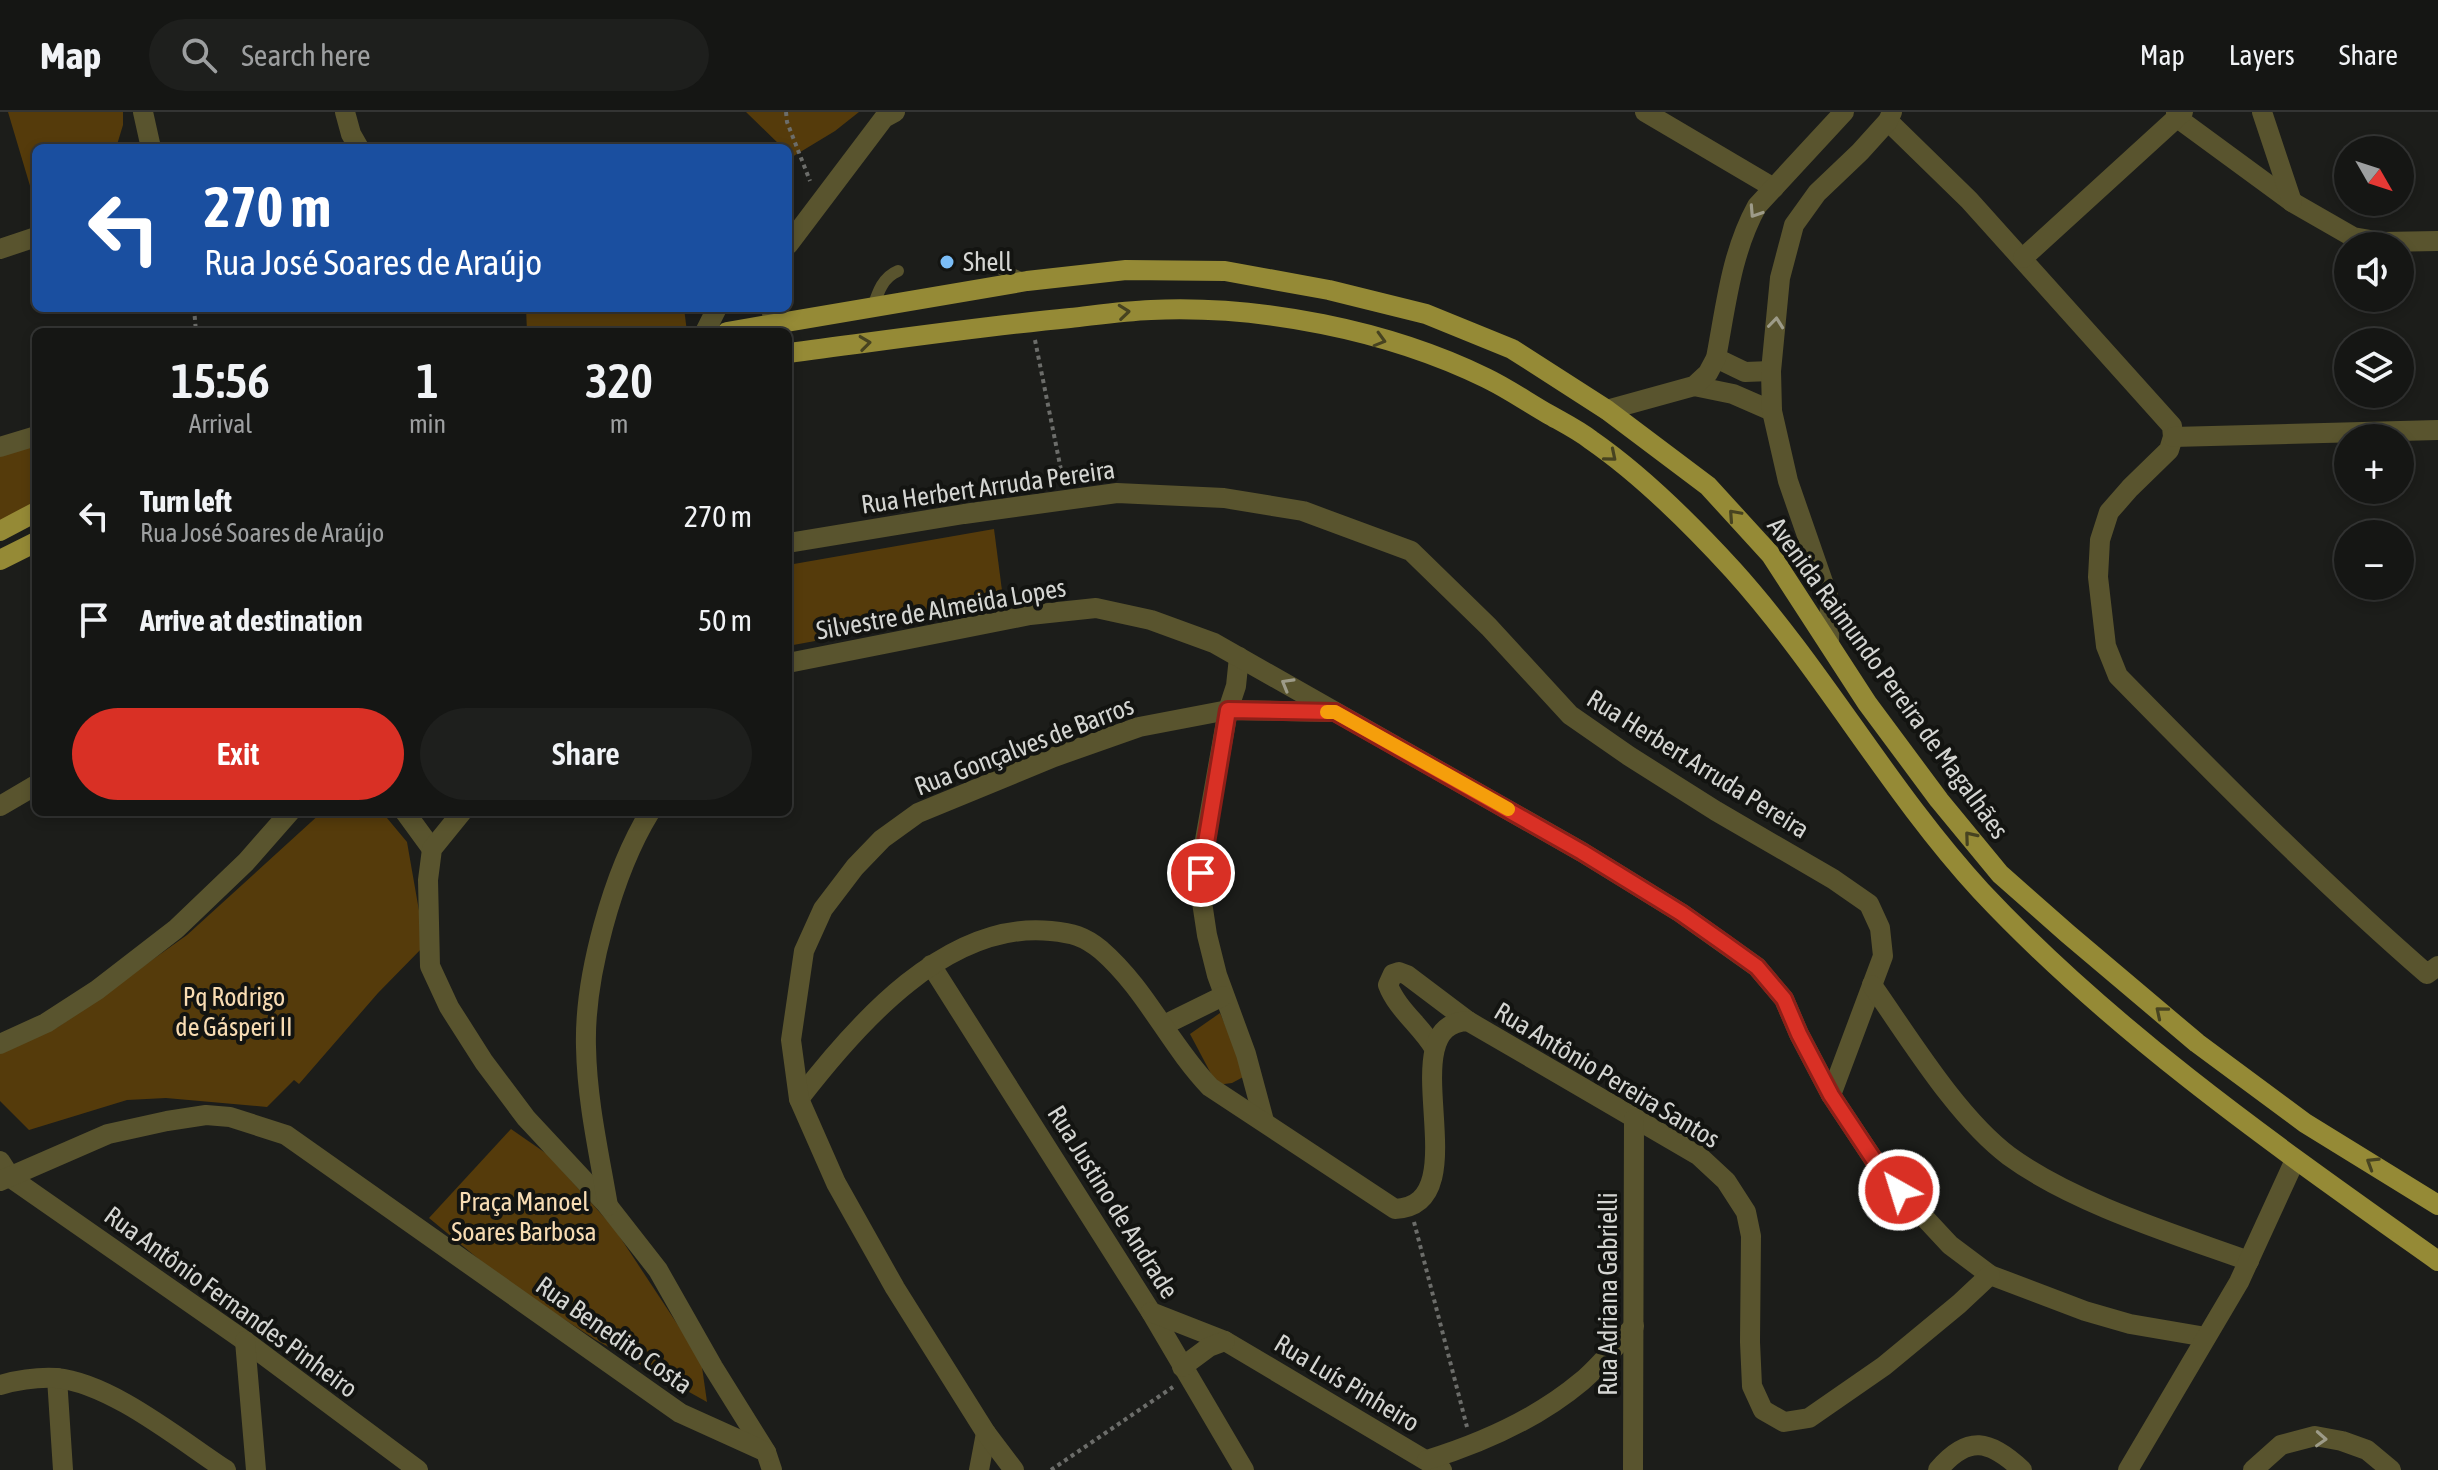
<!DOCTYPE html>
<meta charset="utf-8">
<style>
body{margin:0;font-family:"Asap Condensed",sans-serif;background:#1e1f1d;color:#f1f3f6;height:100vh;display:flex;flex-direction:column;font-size:30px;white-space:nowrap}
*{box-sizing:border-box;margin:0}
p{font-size:26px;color:#9d9fa0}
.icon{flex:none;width:44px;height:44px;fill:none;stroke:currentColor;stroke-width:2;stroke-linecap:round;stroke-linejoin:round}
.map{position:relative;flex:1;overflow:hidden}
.details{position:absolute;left:32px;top:216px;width:760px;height:488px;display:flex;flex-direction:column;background:#151614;border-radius:12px;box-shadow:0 4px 12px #0003,0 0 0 2px #343534}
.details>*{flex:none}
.guide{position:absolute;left:32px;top:32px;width:760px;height:168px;border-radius:12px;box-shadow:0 4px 12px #0003,0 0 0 2px #343534;background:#1a4fa0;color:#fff;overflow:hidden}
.needle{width:52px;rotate:129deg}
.tools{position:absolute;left:2334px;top:24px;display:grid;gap:16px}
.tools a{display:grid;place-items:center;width:80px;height:80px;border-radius:50%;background:#151614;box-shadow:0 4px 12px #0003,0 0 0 2px #343534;font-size:40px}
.pin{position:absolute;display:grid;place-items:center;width:68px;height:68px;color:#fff;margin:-34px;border:4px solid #fff;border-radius:50%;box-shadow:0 2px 8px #0007}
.me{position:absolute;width:88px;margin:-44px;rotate:321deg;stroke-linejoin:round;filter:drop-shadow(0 0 6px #0008)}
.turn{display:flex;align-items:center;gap:28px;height:168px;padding:0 40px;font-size:36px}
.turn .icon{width:104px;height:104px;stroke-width:2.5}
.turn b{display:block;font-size:56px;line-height:68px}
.eta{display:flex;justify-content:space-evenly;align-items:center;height:136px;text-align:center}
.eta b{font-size:48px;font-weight:600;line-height:56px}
.primary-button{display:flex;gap:16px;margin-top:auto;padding:16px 40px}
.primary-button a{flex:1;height:92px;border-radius:48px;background:#d93025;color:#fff;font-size:32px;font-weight:600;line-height:92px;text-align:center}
.primary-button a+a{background:#1e1f1d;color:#f1f3f6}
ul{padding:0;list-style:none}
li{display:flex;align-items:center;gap:24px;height:104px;padding:0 40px}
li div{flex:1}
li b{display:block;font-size:30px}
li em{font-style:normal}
header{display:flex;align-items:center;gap:48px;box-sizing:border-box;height:112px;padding:0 40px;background:#151614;border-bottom:2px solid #343534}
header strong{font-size:38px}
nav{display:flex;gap:44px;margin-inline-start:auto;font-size:28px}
.search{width:560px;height:72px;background:#1e1f1d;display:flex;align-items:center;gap:20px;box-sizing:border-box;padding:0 28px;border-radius:44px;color:#9d9fa0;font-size:30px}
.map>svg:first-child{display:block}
</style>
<header>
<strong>Map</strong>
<div class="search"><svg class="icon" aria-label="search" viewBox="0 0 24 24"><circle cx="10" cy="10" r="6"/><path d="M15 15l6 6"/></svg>Search here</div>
<nav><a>Map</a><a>Layers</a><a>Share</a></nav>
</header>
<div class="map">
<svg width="2438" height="1358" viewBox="0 0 2438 1358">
<rect width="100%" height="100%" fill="#1c1d1a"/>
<!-- green -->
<g fill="#553b0b">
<path d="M8,0H123V13L116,36H36V94Z"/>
<path d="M746,0H859L835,19L792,45L788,41V36H783Z"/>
<path d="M526,196H684L687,220H527Z"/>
<path d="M36,328V392L0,412V344Z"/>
<path d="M994,417L1004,494L788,534V453Z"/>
<path d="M322,700H382L407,730L425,833L378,881L299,972L294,968L267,995L166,986L127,988L29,1018L0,989V939L58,915L187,823Z"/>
<path d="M1220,901L1247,963L1232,971L1217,973L1190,922Z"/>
<path d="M511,1017L547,1042L614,1116L701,1248L707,1290L596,1228L505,1169L429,1106Z"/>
</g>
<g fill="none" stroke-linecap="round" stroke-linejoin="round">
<!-- path -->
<g stroke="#6c6d6a" stroke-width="4" stroke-dasharray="4 4" stroke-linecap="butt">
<path d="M786,0L787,10L810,69"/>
<path d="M194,196L196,220"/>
<path d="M1035,228L1063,368"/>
<path d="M1414,1110L1467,1315"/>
<path d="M1051,1358L1173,1275"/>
</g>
<!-- lane -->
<g stroke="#59542e" stroke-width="12">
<path d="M997,155L1025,168"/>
<path d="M873,195C878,180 883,165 898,159"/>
</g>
<!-- street -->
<g stroke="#59542e" stroke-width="20">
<path d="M143,0L151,36"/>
<path d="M345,0L351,22L359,36"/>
<path d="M1645,0L1774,76"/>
<path d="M2176,0V5L2292,90L2353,125L2382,130L2438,129"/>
<path d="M2262,0L2292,90"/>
<path d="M1888,9L1969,88L2172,314L2173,325L2169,338L2130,376L2109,400L2100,428L2098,465L2106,534L2118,564C2219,667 2319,768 2427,862L2438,854"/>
<path d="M788,133L884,6L895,0"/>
<path d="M0,137L36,125"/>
<path d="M2023,146L2183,0"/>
<path d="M771,196L776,220"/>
<path d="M705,220L717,196"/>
<path d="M1716,246L1745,260L1771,259"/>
<path d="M1694,274L1733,282L1772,299"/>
<path d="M1607,298L1694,274L1708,261L1716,246C1726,194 1731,141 1757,94L1844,0"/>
<path d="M2173,325L2438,318"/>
<path d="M0,335L36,324"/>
<path d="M788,431L964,402L1117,381L1224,386L1303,399L1411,439L1489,515L1570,603L1629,644L1716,699L1833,767L1869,792L1880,816L1883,844L1831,983"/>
<path d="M1829,532L1830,490L1788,369L1772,299L1771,259L1780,166L1794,113L1817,81L1860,40L1888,9L1892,0"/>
<path d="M1239,545L1236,574L1228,598L1202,745L1200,777L1207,823L1217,863L1246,942L1264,1009"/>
<path d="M788,551L1030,503L1096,496L1151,508L1214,531L1582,740L1681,801L1757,855L1784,887L1799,922L1831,983L1882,1060L1950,1133L1990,1163L2085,1199L2130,1212L2206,1225"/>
<path d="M0,694L36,673"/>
<path d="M405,700L432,737"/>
<path d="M462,700L432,737L428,768L430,854L449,895L484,950L526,1006L608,1094L658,1158L713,1255L766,1340L772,1358"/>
<path d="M931,853L1151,1200L1244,1358"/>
<path d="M1872,873C1910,927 1957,1005 2009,1044C2073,1091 2174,1122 2249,1149"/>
<path d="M1164,913L1223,884"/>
<path d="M0,932L46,911L97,878L176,817L246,750L290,700"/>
<path d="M1434,936C1421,914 1397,897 1388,873L1393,862L1399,860L1407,863L1468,909"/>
<path d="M799,987C856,913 947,808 1051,819C1072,821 1084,824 1101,838C1146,877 1169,932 1210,975L1395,1097C1483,1093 1386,912 1468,909L1698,1043L1726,1069L1746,1100L1751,1124L1750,1230L1752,1274L1763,1298L1784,1310L1809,1306L1884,1254L1959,1192L1990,1163"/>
<path d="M0,1049L11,1066L245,1229L418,1358"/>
<path d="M0,1069L108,1022L167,1009L206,1003L230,1005L286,1023L680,1301L766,1340"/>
<path d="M608,1094C599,1041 587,989 586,935C584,865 613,760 650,700"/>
<path d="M1151,1200L1225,1229L1442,1358"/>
<path d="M245,1229L256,1358"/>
<path d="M1182,1255L1209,1235L1225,1229"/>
<path d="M57,1266L63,1358"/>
<path d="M0,1273C18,1268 37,1265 56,1266C111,1271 180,1328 226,1358"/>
<path d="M1427,1348C1482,1331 1538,1306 1582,1269C1601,1253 1617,1232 1634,1214"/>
<path d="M979,1358L986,1321"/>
<path d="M1014,1358L986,1321L895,1176L836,1071L799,987L791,928L804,839L823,797L855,755L882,727L918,701L1054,645L1139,615L1228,598L1331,600"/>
<path d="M1633,1358L1634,1007"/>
<path d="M1938,1358C1968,1322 1990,1328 2022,1358"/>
<path d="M2128,1358L2239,1170L2295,1048"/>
<path d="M2253,1358L2281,1333L2315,1324L2342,1329L2367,1338L2391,1358"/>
</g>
<!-- primary -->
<g stroke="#958a36" stroke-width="20">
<path d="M727,220L1027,169L1126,158L1225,159L1329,178L1426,202L1512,237L1607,298L1708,374L1771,443L1867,591L1939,688L2000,762L2068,822L2197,931L2305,1011L2438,1093"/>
<path d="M788,241C882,229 976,215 1070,206C1097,203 1124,199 1151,198C1260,193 1388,218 1486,266C1507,276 1527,290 1548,302C1562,310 1578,318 1591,328C1643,364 1690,411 1733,458C1824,559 1889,679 1981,779C2115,922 2279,1036 2438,1149"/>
<path d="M0,419L36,400"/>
<path d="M0,448L36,430"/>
</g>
</g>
<!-- one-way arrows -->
<defs><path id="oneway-chevron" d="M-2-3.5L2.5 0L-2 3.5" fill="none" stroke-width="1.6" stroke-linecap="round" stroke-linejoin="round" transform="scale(2)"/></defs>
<g stroke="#9d9b88">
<use href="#oneway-chevron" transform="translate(1755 100) rotate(123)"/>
<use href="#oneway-chevron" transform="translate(1776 211) rotate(-84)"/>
<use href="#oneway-chevron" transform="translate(1287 572) rotate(-150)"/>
<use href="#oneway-chevron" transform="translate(2321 1327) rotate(3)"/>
</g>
<g stroke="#474320">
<use href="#oneway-chevron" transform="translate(1124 200) rotate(-6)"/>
<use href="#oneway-chevron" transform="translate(1380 228) rotate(16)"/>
<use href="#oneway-chevron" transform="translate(865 231) rotate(-7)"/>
<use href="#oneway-chevron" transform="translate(1611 344) rotate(40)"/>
<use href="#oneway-chevron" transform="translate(1734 403) rotate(-132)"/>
<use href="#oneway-chevron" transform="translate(1970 725) rotate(-130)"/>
<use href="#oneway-chevron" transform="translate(2161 900) rotate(-140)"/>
<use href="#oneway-chevron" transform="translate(2372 1051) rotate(-148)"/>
</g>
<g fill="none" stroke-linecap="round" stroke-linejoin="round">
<defs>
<path id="route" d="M1201,761L1228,598L1335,600L1582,740L1681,801L1725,832L1757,855L1784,887L1799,922L1831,983L1882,1060L1899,1078"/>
</defs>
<!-- route casing -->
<use href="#route" stroke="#8d1f18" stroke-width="20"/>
<!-- route -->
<use href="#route" stroke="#d93025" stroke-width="14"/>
<!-- slow -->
<path stroke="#f59e0b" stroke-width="14" d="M1327,600H1335L1508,697"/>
</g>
<!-- markers -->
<circle fill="#7bbef8" stroke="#131411" stroke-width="3" cx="947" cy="150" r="8"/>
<g text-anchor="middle" stroke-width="8" stroke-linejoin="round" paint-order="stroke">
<!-- poi labels -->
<g font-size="26" fill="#d4d5d2" stroke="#131411" text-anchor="start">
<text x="963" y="159">Shell</text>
</g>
<!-- street labels -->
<g font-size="26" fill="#d4d5d2" stroke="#131411">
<text transform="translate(988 375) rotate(-8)" y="9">Rua Herbert Arruda Pereira</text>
<text transform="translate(941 497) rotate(-10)" y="9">Silvestre de Almeida Lopes</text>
<text transform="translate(1888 566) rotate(54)" y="9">Avenida Raimundo Pereira de Magalhães</text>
<text transform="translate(1024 634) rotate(-21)" y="9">Rua Gonçalves de Barros</text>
<text transform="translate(1698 652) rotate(32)" y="9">Rua Herbert Arruda Pereira</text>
<text transform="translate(1607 963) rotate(31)" y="9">Rua Antônio Pereira Santos</text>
<text transform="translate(1113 1090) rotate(58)" y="9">Rua Justino de Andrade</text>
<text transform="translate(1608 1182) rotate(-90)" y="9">Rua Adriana Gabrielli</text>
<text transform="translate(231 1190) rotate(36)" y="9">Rua Antônio Fernandes Pinheiro</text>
<text transform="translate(614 1223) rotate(35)" y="9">Rua Benedito Costa</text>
<text transform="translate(1347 1271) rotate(31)" y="9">Rua Luís Pinheiro</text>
</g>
<!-- park labels -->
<g font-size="26" fill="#f8dcb3" stroke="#131411">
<text x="234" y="894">Pq Rodrigo<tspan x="234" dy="30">de Gásperi II</tspan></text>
<text x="524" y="1099">Praça Manoel<tspan x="524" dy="30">Soares Barbosa</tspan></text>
</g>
</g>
</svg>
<div class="tools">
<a><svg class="needle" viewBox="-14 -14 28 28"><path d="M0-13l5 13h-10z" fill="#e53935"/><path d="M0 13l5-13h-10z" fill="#9d9fa0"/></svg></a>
<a><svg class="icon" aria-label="sound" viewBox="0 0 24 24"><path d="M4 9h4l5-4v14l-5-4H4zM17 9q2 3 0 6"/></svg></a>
<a><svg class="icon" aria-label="layers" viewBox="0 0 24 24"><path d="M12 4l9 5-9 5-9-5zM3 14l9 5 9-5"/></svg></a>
<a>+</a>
<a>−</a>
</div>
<div class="pin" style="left:1201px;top:761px;background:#d93025"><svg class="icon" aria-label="arrive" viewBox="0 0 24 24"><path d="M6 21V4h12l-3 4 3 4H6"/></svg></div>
<svg class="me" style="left:1899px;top:1078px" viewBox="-20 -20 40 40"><circle r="17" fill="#d93025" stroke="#fff" stroke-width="3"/><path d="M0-11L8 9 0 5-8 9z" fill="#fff"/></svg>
<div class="guide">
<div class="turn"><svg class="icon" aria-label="left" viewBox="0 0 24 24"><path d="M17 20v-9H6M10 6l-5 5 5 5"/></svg><div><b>270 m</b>Rua José Soares de Araújo</div></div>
</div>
<section class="details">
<div class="eta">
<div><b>15:56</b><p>Arrival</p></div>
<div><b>1</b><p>min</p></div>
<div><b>320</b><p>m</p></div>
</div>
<ul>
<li><svg class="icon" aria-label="left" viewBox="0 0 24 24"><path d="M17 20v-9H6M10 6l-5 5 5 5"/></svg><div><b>Turn left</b><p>Rua José Soares de Araújo</p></div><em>270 m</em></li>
<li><svg class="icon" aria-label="arrive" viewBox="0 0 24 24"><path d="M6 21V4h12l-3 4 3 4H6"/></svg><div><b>Arrive at destination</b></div><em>50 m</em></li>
</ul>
<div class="primary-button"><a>Exit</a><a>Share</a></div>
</section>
</div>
